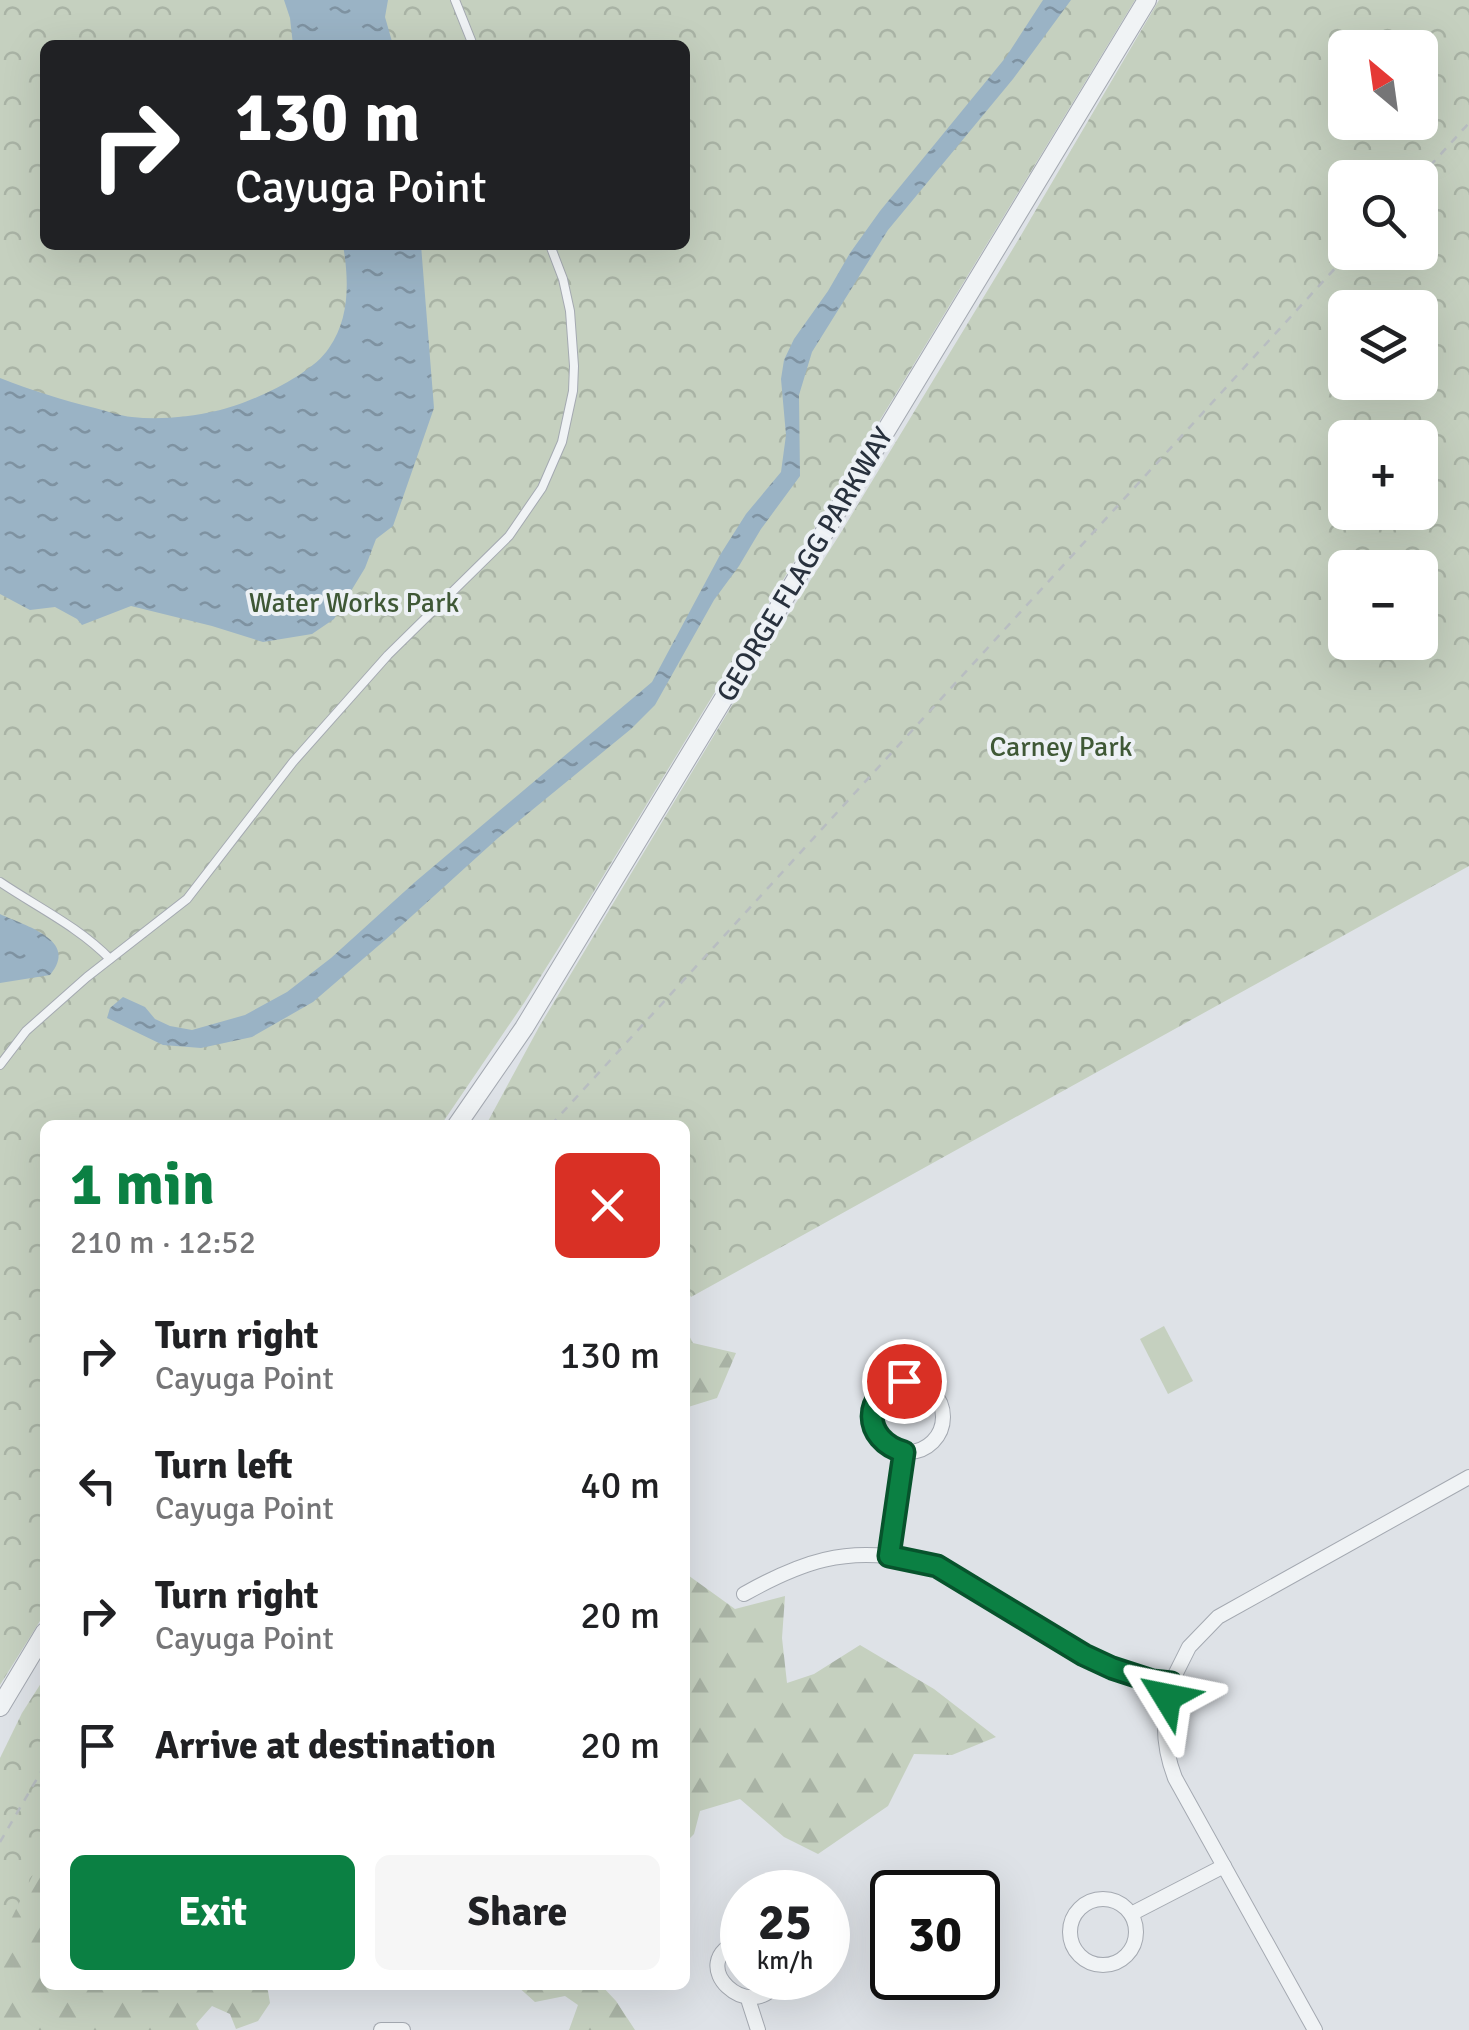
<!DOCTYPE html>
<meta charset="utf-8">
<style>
body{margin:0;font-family:Signika,sans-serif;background:#f6f6f6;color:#202124;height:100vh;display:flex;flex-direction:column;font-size:38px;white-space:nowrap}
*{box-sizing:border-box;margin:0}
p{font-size:32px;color:#757577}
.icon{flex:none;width:55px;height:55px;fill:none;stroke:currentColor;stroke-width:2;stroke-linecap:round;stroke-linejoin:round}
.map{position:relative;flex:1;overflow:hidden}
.sheet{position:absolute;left:40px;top:1120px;width:650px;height:870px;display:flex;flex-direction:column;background:#fff;border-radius:15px;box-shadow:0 10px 40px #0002}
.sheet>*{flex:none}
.hud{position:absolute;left:40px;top:40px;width:650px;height:210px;border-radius:15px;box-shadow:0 10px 40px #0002;background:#202124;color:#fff;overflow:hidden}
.needle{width:65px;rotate:331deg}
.buttons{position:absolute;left:1328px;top:30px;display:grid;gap:20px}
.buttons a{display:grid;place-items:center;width:110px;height:110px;border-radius:15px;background:#fff;box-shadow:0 10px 40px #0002;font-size:50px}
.speed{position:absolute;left:720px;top:1870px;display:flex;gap:20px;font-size:50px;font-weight:700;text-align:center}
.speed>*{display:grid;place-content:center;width:130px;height:130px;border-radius:50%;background:#fff;box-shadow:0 10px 40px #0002;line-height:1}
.speed small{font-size:25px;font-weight:400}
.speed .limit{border:5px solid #111;border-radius:15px;background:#fff;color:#111}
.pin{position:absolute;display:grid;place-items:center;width:85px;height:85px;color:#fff;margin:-42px;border:5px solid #fff;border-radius:50%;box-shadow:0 2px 10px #0007}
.me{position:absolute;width:110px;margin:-55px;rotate:305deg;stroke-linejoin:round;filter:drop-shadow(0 0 8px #0008)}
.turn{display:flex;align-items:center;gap:35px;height:210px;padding:0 30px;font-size:45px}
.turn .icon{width:130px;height:130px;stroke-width:2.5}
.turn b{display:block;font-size:70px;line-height:85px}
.round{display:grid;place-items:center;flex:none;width:105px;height:105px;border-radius:15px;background:#f6f6f6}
.head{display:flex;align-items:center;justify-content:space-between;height:170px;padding:0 30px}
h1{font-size:60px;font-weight:800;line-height:75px;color:#0b8043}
.primary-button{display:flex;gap:20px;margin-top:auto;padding:20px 30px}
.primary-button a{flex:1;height:115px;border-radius:15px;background:#0b8043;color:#fff;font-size:40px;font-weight:800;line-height:115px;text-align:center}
.primary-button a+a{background:#f6f6f6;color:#202124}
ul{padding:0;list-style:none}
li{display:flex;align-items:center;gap:30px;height:130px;padding:0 30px}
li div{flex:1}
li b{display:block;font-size:38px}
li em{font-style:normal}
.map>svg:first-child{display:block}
</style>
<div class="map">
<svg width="1469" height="2030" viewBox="0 0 1469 2030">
<defs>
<pattern id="forest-firs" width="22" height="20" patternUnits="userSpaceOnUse" patternTransform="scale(2.5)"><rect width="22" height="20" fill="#c5d0bf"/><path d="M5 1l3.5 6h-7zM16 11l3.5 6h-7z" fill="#a9b3a5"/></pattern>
<pattern id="park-crowns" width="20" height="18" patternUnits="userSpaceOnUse" patternTransform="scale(2.5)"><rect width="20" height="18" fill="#c5d0bf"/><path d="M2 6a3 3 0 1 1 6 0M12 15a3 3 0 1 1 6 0" fill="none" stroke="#a9b3a5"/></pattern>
<pattern id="water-ripples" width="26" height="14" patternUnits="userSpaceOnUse" patternTransform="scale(2.5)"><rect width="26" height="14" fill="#9ab3c5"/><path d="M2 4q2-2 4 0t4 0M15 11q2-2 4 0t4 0" fill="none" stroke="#7e92a1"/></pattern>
</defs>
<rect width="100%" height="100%" fill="#dee2e7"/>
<!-- forest -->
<g fill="url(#forest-firs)">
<path d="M685,1328L693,1343L736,1353L717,1398L685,1408Z"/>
<path d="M685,1573L735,1609L785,1596L782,1638L787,1683L814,1674L860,1645L934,1689L996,1737L952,1755L914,1754L888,1806L818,1854L784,1837L740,1799L700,1811L694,1834L685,1843Z"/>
<path d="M0,1774L45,1781V1985H267L270,2003L258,2021L236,2029L230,2014L212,2006L196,2024L199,2030H0Z"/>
<path d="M516,1985H601L616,2001L635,2030H569L578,2005L565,1996L535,2002Z"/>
</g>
<!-- park -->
<g fill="url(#park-crowns)" fill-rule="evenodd">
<path d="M0,0H1135L588,901L524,1003L441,1125H45V1613L0,1685ZM45,45H685V245H45Z"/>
<path d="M1159,0H1469V866L691,1297L685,1286V1125H486L539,1027L758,662L840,534L1020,237ZM1345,48H1420V122H1345ZM1345,178H1420V252H1345ZM1345,308H1420V382H1345ZM1345,438H1420V512H1345ZM1345,568H1420V642H1345Z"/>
<path d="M45,1677V1850L0,1942V1758L22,1713Z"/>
</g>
<!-- pitch -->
<path fill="#c5d0bf" d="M1164,1326L1193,1381L1168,1394L1140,1339Z"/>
<!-- water -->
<g fill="url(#water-ripples)">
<path d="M284,0H388L385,17L393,45H293L290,18Z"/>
<path d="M1043,0H1071L1013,79L888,230L812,352L799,395L800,476L761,529L739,566L714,600L655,705L631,729L498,838L392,934L313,1002L252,1037L201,1048L163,1045L107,1018L110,1008L123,997L145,1007L155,1019L170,1026L192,1030L245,1015L287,992L331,958L415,882L652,682L720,555L746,514L781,472L786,435L781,379L784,360L794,339L828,291L850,253L880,211L1006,57Z"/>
<path d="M343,245H421L434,408L393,526L376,539L365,568L334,619L312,634L263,642L212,626L131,606L82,625L77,619L55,607L30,610L0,594V378C31,390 62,400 95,408C107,411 120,416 132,417C159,420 190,417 216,411C248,404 311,376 329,348C350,318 349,280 343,245Z"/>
<path d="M0,914C25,926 80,940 50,975L0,983Z"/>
</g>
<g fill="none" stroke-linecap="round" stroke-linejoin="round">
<defs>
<g id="service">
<path d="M455,0L473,45"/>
<path d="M0,882C37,907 79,927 110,959"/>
<path d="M0,1065L26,1031L87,977L187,899L293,762L388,655L509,536L542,488L562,442L573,391L574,366L570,311L563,279L550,245"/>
</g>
<g id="minor">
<circle cx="908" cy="1417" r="35"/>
<path d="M889,1555L904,1452"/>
<path d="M744,1594C801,1562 846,1546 911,1560C921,1562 932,1563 941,1568C981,1589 1019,1616 1058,1640C1093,1661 1130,1680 1171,1683L1189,1647L1218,1617L1469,1477"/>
<path d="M1171,1683C1162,1714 1163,1747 1175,1778L1315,2030"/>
<circle cx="1103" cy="1932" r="33"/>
<path d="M1131,1914L1224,1866"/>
<path d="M742,1940C679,1962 754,2030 779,1978"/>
<path d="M749,2002L758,2030"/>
<path d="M381,2030H403"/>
</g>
<g id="tertiary">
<path d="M457,1125L524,1028L1147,0"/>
<path d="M0,1707L45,1632"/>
</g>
</defs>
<!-- service casing -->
<use href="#service" stroke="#a4a9b1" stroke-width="10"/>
<!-- minor casing -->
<use href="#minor" stroke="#a4a9b1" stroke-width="16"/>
<!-- tertiary casing -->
<use href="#tertiary" stroke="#a4a9b1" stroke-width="20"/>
<!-- path -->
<g stroke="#b8bdc1" stroke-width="2.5" stroke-dasharray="8 8" stroke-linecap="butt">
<path d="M1419,178L1469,123"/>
<path d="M551,1125L1350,252"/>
<path d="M0,1842L45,1765"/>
</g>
<!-- service -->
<use href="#service" stroke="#f0f3f5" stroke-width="8"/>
<!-- minor -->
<use href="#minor" stroke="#f0f3f5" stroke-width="14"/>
<!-- tertiary -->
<use href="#tertiary" stroke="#f0f3f5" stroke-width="18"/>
</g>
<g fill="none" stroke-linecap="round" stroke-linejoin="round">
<defs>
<path id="route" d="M904,1381C861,1393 862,1440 904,1452L889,1556L937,1566L1084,1655L1112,1668L1152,1681L1171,1683L1167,1697"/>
</defs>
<!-- route casing -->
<use href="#route" stroke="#07532c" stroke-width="25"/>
<!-- route -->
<use href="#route" stroke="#0b8043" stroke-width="18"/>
</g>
<g text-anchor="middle" stroke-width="8" stroke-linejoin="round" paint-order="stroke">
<!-- street labels -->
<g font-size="28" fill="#28313d" stroke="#edf1f5">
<text transform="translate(804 564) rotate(-59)" y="10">GEORGE FLAGG PARKWAY</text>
</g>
<!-- park labels -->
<g font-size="28" fill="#3f5836" stroke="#edf1f5">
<text x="354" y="612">Water Works Park</text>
<text x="1061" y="756">Carney Park</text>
</g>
</g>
</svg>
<div class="buttons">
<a><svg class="needle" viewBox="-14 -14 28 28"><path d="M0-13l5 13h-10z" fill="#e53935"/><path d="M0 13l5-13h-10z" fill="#757577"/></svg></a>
<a><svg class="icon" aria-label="search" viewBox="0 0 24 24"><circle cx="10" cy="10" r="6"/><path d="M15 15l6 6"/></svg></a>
<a><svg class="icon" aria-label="layers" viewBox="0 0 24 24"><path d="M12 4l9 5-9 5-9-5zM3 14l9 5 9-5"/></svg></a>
<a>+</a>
<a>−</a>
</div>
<div class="speed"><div>25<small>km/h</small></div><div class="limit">30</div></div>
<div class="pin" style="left:904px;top:1381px;background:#d93025"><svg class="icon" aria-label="arrive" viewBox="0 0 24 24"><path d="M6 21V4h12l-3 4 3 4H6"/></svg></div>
<svg class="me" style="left:1167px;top:1697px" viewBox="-20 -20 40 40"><path d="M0-17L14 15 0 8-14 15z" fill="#0b8043" stroke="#fff" stroke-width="4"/></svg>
<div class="hud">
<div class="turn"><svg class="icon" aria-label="right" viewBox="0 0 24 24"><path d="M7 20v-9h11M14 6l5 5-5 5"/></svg><div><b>130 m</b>Cayuga Point</div></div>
</div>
<section class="sheet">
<div class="head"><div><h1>1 min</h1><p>210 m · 12:52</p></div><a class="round" style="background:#d93025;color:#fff"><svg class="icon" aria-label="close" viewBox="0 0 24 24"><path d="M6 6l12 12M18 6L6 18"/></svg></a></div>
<ul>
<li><svg class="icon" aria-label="right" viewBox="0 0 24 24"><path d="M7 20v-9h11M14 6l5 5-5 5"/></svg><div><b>Turn right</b><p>Cayuga Point</p></div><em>130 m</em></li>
<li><svg class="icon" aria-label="left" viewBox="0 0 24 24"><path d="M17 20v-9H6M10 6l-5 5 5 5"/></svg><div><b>Turn left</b><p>Cayuga Point</p></div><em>40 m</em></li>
<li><svg class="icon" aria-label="right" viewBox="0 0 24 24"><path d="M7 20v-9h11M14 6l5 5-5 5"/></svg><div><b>Turn right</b><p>Cayuga Point</p></div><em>20 m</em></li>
<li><svg class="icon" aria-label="arrive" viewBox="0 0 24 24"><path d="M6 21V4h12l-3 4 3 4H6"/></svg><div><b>Arrive at destination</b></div><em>20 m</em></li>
</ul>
<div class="primary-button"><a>Exit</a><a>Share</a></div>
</section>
</div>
